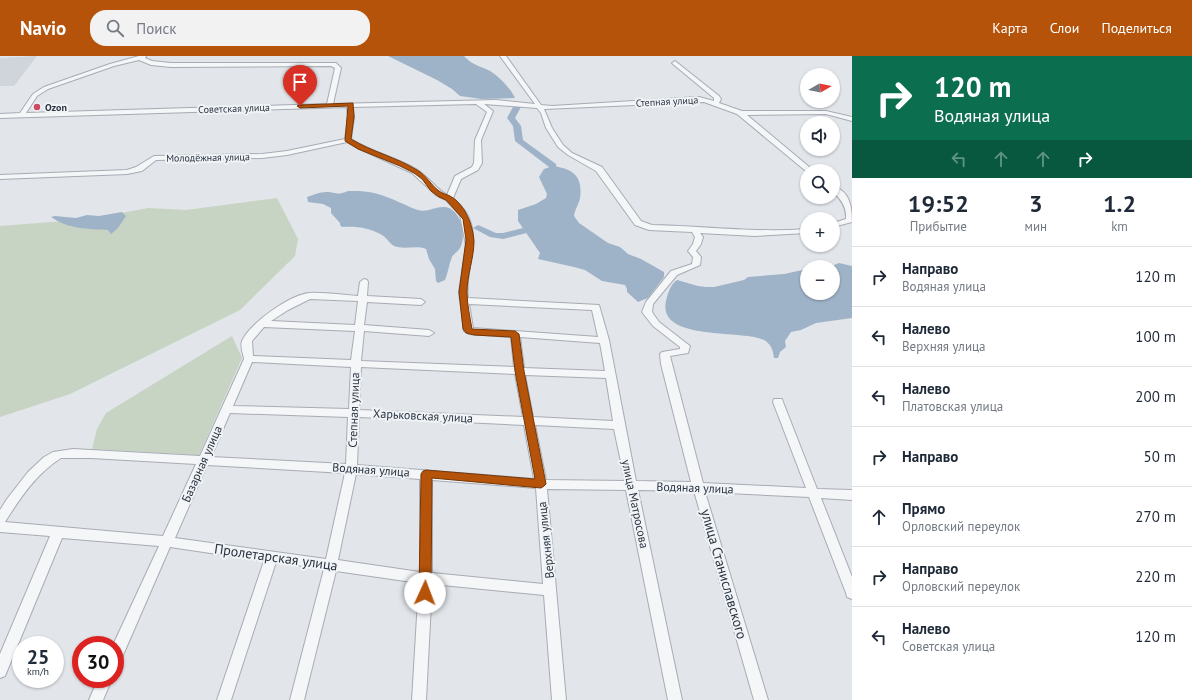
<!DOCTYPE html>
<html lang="ru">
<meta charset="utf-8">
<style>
body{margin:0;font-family:"PT Sans",sans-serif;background:#f2f2f3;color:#1f2937;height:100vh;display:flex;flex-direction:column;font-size:15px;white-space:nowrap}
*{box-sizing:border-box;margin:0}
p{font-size:13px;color:#747a83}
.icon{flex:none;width:22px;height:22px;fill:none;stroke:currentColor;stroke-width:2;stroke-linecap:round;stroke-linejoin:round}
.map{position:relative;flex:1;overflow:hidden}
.drawer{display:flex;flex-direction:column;background:#fff;width:340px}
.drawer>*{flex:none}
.top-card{background:#0b6e4f;color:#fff;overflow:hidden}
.needle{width:26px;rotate:81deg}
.tools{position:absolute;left:800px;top:12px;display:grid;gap:8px}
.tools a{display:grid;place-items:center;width:40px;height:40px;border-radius:50%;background:#fff;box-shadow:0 1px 3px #0004;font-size:20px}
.speed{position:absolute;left:12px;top:580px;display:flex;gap:8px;font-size:20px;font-weight:700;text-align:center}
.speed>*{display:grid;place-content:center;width:52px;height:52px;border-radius:50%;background:#fff;box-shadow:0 1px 3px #0004;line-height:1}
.speed small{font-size:10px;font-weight:400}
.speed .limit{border:6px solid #d22;background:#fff;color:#111}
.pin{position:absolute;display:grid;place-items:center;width:34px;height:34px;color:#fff;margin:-41px -17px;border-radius:50% 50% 50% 0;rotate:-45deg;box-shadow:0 0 4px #0007}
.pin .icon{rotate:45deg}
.me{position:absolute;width:44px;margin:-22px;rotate:2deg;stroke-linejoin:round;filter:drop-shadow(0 0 3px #0008)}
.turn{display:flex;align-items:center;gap:14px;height:84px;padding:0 16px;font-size:18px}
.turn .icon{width:52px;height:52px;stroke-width:2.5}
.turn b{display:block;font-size:28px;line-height:34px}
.lanes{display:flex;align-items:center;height:38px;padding:0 16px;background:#0003;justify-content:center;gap:20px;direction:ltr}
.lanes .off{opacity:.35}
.eta{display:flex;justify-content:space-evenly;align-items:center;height:68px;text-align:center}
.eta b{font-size:24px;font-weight:700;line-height:28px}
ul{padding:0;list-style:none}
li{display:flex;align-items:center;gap:12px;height:60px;padding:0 16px;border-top:1px solid #e0e1e3}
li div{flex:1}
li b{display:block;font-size:15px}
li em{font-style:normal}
header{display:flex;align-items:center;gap:24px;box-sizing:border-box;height:56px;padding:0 20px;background:#b45309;color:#fff}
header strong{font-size:19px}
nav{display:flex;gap:22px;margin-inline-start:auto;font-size:14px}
.search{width:280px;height:36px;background:#f2f2f3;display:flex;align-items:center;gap:10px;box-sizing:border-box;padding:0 14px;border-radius:16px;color:#747a83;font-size:15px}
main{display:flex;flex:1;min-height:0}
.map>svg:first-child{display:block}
</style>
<header>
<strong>Navio</strong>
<div class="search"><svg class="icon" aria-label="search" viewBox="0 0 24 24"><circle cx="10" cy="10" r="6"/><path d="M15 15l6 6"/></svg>Поиск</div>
<nav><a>Карта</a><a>Слои</a><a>Поделиться</a></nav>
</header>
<main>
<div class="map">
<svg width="852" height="644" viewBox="0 0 852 644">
<rect width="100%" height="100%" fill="#e2e5ea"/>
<!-- built -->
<path fill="#d0d4db" d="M37,0L14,30H0V2Z"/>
<!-- green -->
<g fill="#c7d3c3">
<path d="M277,142L298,183L295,200L240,254L70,338L0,361V170L90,163L148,152L186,154Z"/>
<path d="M232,280L242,302L199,399L92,393L97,373L106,357Z"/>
</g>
<!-- water -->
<g fill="#9eb3c8">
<path d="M388,0H464C471,8 479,10 488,14C497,18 511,33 515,42L482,43L460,40L452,33L437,24Z"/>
<path d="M553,110C574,113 583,121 580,142C579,148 575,153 574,160L579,167L608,187L620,191L628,198L641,203L664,216V221L648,242L638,246L627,236V233L625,229L602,225L585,214L574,211L538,203L540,197L518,165V154L536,148L546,142L547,138L539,121L544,113Z"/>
<path d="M348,135C378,134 389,142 415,153C426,158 435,150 445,151C461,153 467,180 460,192C458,196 454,197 452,201C449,208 448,217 445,224L438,227L436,225L435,213L429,203L426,193C416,189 404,194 394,190C390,188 387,182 382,179C370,172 357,170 342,171L340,169V167L331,157V152L323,148L308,146L307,141C313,139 320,136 326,136C337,136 336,140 348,135Z"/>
<path d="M122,156L126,160L118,172L111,178L108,174C88,173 68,173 51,161L55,160L76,162L87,159L99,160Z"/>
<path d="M839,207L852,210V262L816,267L801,274L791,276L785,285L786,291L780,296L778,302H774C773,294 771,288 764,284C744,273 657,286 666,245C668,237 670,229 677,224L698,230L706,231H714L744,224L748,221L784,218L807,213V237H833V211H829Z"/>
</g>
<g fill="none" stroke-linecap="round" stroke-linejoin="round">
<!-- river -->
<g fill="#9eb3c8" fill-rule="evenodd">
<path d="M514,49H520L521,51L515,62L521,70L523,84L556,108L559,125L558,127H552L551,125L549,111L515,85L513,70L507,62Z"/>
<path d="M539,168L544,171L542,173L503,183L490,181L473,172L478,169L496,177H503Z"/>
</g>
<defs>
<g id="minor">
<path d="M139,0H146L145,2L152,5L171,7H336L341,12L333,48L496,44L535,48L500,0H506L541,49L552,50L699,41L714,45V42L673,8L672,7L675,5L719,40L721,43L719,47L742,55H826L852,61V65L826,58L747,59L814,115L807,116L737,58L704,46L544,53L552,72L563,89L572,97L602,111L641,165L652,169C704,170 755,177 807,173V177L755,180L700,177L703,181L701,188L696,195L701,201L700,209L677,219L653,248L652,256L659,266L690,290L688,297L670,300L703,427L806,432L773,346L774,343H782L783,346L817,433L852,434V444L821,442L852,521V543L847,541L846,537L809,441L705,436L768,644H754L694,435L638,434L682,644H668L626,434L547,433L566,644H552L544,539L432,528L426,644H412L419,527L336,515L304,644H290L324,513L276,506L231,644H217L264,505L170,491L120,606L115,608V589H113L159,490L62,482L5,620L0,622V598L50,480L0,476V454L7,443L28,416L44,401L53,396L73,393L200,400L244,303C243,297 240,290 242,285C250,267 290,239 309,237C324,236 342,239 358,240L360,226L364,223L367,224L368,226L367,240L421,243L425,246L421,249L367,246L364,269L429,274L434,277L429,280L364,275L361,305L514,311L511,281L469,278L464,275L459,236L466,189L460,159L446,144L436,139L412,117L362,94L347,86L287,99L262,102L156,104L142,115L127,118L0,123V119L127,114L136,111L154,100L262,98L287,95L345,83L348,61L347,51L0,62V58L20,57L33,38L44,31L110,8ZM139,4L151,9L171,11L331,10L335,12L327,48L26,57L37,40L48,33L114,10ZM476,48L487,56L475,84L474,107L472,111L455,120L447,139C435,132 428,120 416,113C396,101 372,96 351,83L354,61L353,51ZM484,48L537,52L541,57L546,72L558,91L568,99L596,115L635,169L649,174L692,176L695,181L693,188L688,195L693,201L692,208L671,215L646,246L642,256L653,270L680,291V293L662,296L660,298L661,308L691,426L636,425L609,284L599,249L468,242C464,215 482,185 467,158C464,152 457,147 453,142L461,123L478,114L482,107L481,84L493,55ZM310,243L358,245L355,269L271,265L288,254ZM469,248L592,254L598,281L473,272ZM264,271L355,275L351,304L253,300L252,285ZM520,281L600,287L605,315L524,312ZM252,306L351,311L349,353L233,350ZM361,311L515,318L523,361L359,354ZM525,319L606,322L613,365L533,361ZM230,357L348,361L346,408L211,401ZM359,361L524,369L534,423L357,409ZM535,369L614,373L625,425L546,424ZM61,402H91L196,408L163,480L5,466C20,442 36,418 61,402ZM207,409L345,417L326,503L175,482ZM356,418L420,423V516L338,504ZM432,424L536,432L543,528L432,517Z"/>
<path d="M833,130C850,135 852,151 852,166L833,171V167L846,163C847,151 841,143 833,136Z"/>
<path d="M98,623H112L103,644H89Z"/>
</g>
</defs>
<!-- minor casing -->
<use href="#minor" stroke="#a7acb4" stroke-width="2"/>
<!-- minor -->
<use href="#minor" fill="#f4f6f8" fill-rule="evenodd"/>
</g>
<!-- route -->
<path fill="#b45309" stroke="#753606" d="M353,47L354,61L351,83C372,96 396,101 417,114C426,119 431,129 439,135C443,138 446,138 450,140C465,148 473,169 474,185C474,202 467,219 467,236C467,248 470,261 472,273L515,275L519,278L524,315L546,428L544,430L541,432L432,422L431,537L429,541L425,542L421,541L419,537L421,418L423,415L426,414L535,423L515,315L511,281L474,279L466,277L463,273L459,236L466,184L463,163L446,144L439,141L431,135L422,123L414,117L400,110L358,93L345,85L348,50L300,52L297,50L300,49Z"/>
<!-- markers -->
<circle fill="#c94c61" stroke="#f1f4f7" stroke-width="1.5" cx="37" cy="51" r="4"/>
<g text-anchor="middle" stroke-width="4" stroke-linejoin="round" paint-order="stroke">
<!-- far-street labels -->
<g font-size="10" fill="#2a3341" stroke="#f1f4f7">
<text transform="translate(667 45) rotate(-3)" y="4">Степная улица</text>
<text transform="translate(234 52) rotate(-2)" y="4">Советская улица</text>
<text transform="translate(208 101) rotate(-1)" y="4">Молодёжная улица</text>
</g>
<!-- far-poi labels -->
<g font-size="10" font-weight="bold" fill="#2a3341" stroke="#f1f4f7" text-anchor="start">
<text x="45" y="55">Ozon</text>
</g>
<!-- street labels -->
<g font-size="12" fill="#2a3341" stroke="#f1f4f7">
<text transform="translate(354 354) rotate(-88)" y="4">Степная улица</text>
<text transform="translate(423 360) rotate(3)" y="4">Харьковская улица</text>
<text transform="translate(202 408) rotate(-66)" y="4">Базарная улица</text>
<text transform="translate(371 414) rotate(4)" y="4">Водяная улица</text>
<text transform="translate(695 432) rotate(2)" y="4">Водяная улица</text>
<text transform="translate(635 448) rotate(78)" y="4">улица Матросова</text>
<text transform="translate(546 484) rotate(-96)" y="4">Верхняя улица</text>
</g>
<!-- near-street labels -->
<g font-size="14" fill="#2a3341" stroke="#f1f4f7">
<text transform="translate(276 501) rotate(8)" y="5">Пролетарская улица</text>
<text transform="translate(724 518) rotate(74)" y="5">улица Станиславского</text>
</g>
</g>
</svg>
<div class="tools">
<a><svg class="needle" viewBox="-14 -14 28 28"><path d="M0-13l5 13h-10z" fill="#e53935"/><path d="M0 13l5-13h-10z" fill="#747a83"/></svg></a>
<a><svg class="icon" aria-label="sound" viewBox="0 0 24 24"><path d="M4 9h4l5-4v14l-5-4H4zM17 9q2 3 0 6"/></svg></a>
<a><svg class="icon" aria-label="search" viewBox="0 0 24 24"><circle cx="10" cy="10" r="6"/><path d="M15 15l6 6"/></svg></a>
<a>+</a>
<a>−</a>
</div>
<div class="speed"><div>25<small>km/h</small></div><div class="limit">30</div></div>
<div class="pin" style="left:300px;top:50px;background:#d93025"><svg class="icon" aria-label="arrive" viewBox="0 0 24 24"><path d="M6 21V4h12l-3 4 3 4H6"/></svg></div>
<svg class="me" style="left:425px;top:537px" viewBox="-20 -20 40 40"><circle r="19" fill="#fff"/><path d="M0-13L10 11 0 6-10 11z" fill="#b45309"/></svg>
</div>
<section class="drawer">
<div class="top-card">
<div class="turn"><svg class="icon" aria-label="right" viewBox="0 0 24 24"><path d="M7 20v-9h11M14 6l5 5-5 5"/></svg><div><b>120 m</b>Водяная улица</div></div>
<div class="lanes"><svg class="icon off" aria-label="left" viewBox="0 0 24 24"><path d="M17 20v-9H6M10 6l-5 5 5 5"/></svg><svg class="icon off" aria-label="ahead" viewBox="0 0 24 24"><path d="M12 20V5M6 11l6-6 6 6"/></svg><svg class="icon off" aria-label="ahead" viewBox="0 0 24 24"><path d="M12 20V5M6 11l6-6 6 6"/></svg><svg class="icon" aria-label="right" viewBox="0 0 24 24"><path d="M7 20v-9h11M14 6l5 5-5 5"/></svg></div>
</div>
<div class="eta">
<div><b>19:52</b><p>Прибытие</p></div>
<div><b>3</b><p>мин</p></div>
<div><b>1.2</b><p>km</p></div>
</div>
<ul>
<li><svg class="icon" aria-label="right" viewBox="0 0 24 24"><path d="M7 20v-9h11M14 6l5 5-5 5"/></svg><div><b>Направо</b><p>Водяная улица</p></div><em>120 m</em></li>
<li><svg class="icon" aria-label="left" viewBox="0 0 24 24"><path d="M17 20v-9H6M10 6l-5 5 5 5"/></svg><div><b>Налево</b><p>Верхняя улица</p></div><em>100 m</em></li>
<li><svg class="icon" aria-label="left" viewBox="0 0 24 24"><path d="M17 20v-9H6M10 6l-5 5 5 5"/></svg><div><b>Налево</b><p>Платовская улица</p></div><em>200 m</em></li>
<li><svg class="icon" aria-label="right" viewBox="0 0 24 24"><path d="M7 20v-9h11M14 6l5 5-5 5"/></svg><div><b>Направо</b></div><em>50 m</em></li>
<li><svg class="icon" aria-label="ahead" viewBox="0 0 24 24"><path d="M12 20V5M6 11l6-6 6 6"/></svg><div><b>Прямо</b><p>Орловский переулок</p></div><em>270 m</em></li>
<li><svg class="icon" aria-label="right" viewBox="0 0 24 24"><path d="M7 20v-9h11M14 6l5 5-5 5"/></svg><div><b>Направо</b><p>Орловский переулок</p></div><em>220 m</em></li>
<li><svg class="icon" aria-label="left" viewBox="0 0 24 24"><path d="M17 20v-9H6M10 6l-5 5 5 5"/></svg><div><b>Налево</b><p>Советская улица</p></div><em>120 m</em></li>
</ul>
</section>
</main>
